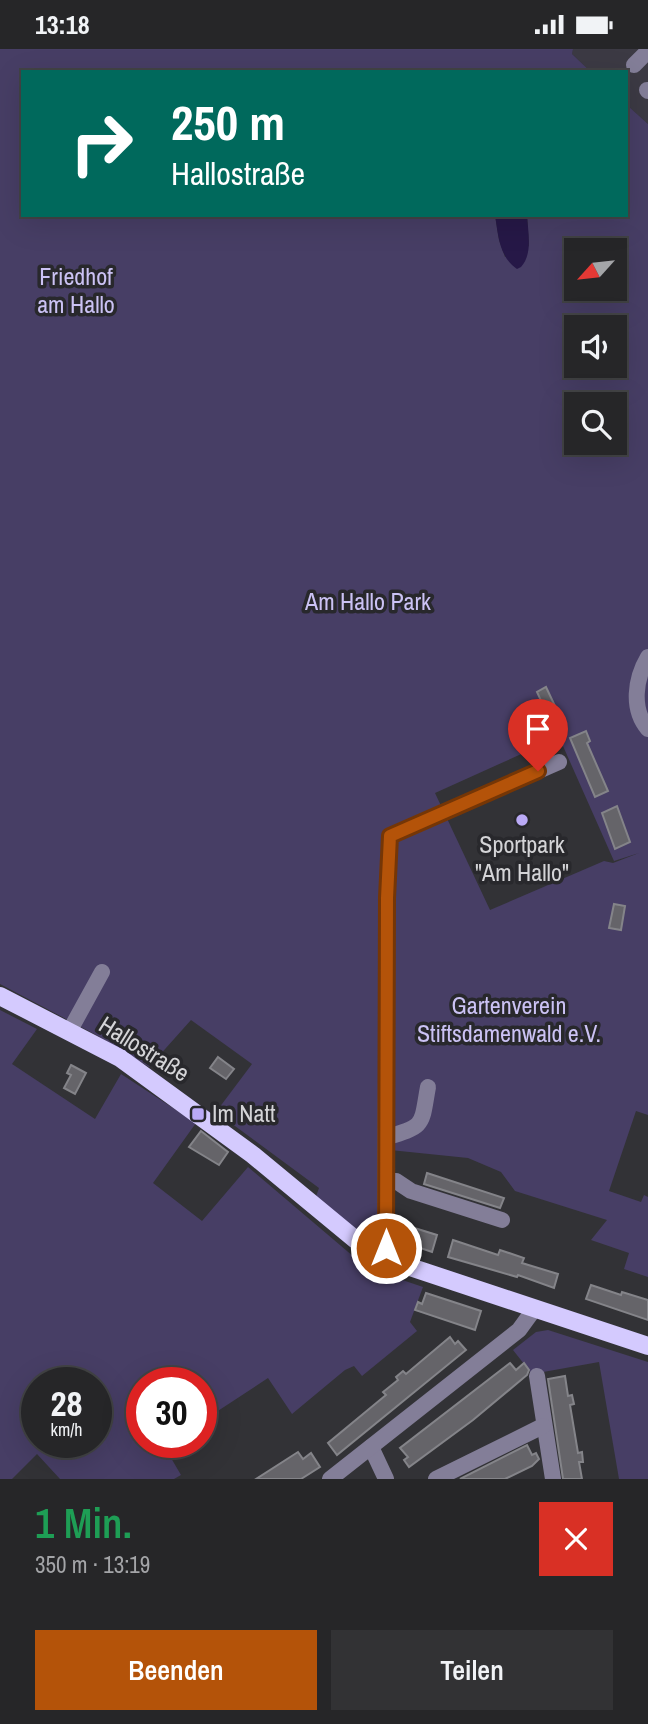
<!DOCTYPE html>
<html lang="de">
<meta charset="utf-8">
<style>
body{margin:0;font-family:"Archivo Narrow",sans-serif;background:#323234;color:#f1f3f6;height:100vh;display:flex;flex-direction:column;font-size:26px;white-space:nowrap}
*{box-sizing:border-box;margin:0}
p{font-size:23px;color:#a4a5a8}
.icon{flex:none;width:38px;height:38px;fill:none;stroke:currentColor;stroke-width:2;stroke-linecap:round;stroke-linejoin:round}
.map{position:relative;height:1430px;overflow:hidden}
.side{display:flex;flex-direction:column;background:#262628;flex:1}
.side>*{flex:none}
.top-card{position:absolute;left:21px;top:21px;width:607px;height:147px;border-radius:0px;box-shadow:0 7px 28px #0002,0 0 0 2px #424345;background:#00695c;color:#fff;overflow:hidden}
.needle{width:46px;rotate:243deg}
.controls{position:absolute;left:564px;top:189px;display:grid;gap:14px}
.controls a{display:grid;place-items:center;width:63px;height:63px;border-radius:0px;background:#262628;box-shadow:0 7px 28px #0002,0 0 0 2px #424345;font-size:35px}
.speed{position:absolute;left:21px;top:1318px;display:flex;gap:14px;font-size:35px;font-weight:700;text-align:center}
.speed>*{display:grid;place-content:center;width:91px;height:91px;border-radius:50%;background:#262628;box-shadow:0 7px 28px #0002,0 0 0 2px #424345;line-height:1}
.speed small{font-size:18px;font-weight:400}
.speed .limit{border:10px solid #d22;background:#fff;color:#111}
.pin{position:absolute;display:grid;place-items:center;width:60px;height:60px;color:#fff;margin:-72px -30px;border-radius:50% 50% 50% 0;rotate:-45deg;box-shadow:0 0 7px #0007}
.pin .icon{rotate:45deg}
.me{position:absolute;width:77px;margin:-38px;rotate:0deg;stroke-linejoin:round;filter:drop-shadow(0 0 5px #0008)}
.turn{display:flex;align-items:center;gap:24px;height:147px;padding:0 35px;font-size:32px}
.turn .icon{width:91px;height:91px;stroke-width:2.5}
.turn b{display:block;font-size:49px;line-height:60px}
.round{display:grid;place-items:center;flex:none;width:74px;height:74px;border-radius:0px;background:#323234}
.summary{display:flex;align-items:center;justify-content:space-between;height:119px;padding:0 35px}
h1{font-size:42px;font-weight:600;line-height:52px;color:#1e9e55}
.primary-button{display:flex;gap:14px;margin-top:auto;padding:14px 35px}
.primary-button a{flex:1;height:80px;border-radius:0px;background:#b45309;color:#fff;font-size:28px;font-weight:600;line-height:80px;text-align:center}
.primary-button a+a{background:#323234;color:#f1f3f6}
.status{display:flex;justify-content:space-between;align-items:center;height:49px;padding:0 35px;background:#262628;direction:ltr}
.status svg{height:19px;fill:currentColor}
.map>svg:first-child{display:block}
</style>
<div class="status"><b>13:18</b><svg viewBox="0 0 49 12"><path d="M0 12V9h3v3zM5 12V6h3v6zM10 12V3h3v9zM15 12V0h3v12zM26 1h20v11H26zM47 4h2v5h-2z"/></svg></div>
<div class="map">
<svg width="648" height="1430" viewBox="0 0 648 1430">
<rect width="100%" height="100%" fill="#323236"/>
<!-- built -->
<path fill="#3c3a44" d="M573,0H648V75L627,56L626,23H591L572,5Z"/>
<!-- green -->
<g fill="#473e65" fill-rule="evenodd">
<path d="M0,0H573L572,5L591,23H23V166H495L499,191L505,208L529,197L527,166H626L627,56L648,75V1066L636,1062L609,1142L641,1153L644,1146L648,1148V1228L624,1220L629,1204L591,1191L607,1171L515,1142L501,1123L468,1109L390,1101L393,1065L395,894L389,890L384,1207L314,1153L319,1139L216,1063L252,1015L191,971L149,1018L98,987L0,935ZM576,201H614V240H576ZM576,278H614V317H576ZM576,355H614V394H576ZM559,688L614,812L639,804L613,814L604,812L490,861L435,744Z"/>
<path d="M0,961L37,980L12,1015L95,1070L121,1025L196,1074L153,1134L202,1172L248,1118L367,1219L423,1238L410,1273L417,1282L362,1327L354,1317L345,1321L292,1365L268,1329L201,1373V1334H142V1393H170L164,1397L181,1426L174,1430H60L37,1405L12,1430H0ZM37,1334H96V1393H37Z"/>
<path d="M548,1281L648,1313V1430H619L599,1313L532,1325L513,1301L536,1283Z"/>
</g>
<!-- water -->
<path fill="#261847" d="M495,166H527C528,183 533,205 521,218L517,220C499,208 498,185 495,166Z"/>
<!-- building -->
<g fill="#656469" stroke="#848489" stroke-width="2">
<path d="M546,638L563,674L553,678L537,643Z"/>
<path d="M586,682L590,692L587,694L608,742L595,748L570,689Z"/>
<path d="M617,757L630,793L615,800L602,764Z"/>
<path d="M614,855L625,857L621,881L609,879Z"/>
<path d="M218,1008L234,1020L226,1030L210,1019Z"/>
<path d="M71,1016L86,1024L75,1045L64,1039L71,1026L67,1024Z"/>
<path d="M201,1082L228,1103L219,1116L189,1098Z"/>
<path d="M427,1124L504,1149L500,1159L424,1135Z"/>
<path d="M408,1177L437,1186L432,1203L403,1193Z"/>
<path d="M453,1191L498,1206L500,1201L524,1209L522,1214L558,1225L554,1239L518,1226L517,1228L448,1208Z"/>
<path d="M591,1236L621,1246L622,1243L648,1251V1271L586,1250Z"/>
<path d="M426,1244L481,1262L475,1281L415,1261L418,1253L422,1255Z"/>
<path d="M450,1288L455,1295L458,1292L466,1301L337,1406L328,1394L386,1346L383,1343L398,1331L396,1328L403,1322L406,1325Z"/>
<path d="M510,1314L516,1321L524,1314L529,1321L527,1326L473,1371L409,1418L404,1411L408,1408L400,1399Z"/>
<path d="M565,1327L568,1347L572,1346L574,1355L570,1356L578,1404L582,1403L583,1413H579L582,1430H563L548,1330Z"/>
<path d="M527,1396L532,1406L536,1404L539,1410L532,1417L505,1430H460Z"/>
<path d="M298,1403L303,1410L311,1404L320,1418L301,1430H256Z"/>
</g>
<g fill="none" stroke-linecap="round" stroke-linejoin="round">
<!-- minor -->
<g stroke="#837e98" stroke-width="16">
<path d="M634,16L648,2"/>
<path d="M647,41L648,42"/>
<path d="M648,608C635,630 631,660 648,680"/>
<path d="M69,983L102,923"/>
<path d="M387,1088C426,1077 421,1076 428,1038"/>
<path d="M386,1133L396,1132L411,1142L502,1171"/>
<path d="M385,1211L387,849L390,787L559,713"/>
<path d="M537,1327L553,1430"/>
<path d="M371,1398L386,1430"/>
<path d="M330,1430L519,1281L535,1259"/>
<path d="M436,1430L543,1377"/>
</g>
<!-- major -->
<path stroke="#d4cafe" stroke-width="18" d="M0,947L120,1009L253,1106L374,1206L648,1297"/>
</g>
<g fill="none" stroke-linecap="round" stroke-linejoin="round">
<defs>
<path id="route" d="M386,1199L387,849L390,787L538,722"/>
</defs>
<!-- route casing -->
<use href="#route" stroke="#753606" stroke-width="18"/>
<!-- route -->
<use href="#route" stroke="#b45309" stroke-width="12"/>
</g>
<!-- markers -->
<g fill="#baaaf6" stroke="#28282c" stroke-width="2.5">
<circle cx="522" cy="771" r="7"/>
<rect x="191" y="1058" width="14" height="14" rx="3.5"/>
</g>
<g text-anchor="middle" stroke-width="7" stroke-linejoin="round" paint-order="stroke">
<!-- park labels -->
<g font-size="24" fill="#cbc2f4" stroke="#28282c">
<text x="76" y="236">Friedhof<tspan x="76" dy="28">am Hallo</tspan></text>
<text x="368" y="561">Am Hallo Park</text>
<text x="509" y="965">Gartenverein<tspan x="509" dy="28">Stiftsdamenwald e.V.</tspan></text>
</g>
<!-- poi labels -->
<g font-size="24" fill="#d4d4d7" stroke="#28282c">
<text x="522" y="804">Sportpark<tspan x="522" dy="28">"Am Hallo"</tspan></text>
<text x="212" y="1073" text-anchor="start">Im Natt</text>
</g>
<!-- street labels -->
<g font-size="24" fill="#d4d4d7" stroke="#28282c">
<text transform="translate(144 1000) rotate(32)" y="8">Hallostraße</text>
</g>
</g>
</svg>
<div class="controls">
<a><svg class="needle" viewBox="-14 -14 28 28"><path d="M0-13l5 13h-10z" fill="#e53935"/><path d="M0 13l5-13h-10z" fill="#a4a5a8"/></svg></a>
<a><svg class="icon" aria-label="sound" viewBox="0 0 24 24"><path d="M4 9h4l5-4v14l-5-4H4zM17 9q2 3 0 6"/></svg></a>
<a><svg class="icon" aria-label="search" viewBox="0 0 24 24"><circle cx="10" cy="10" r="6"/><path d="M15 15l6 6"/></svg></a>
</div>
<div class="speed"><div>28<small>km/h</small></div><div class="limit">30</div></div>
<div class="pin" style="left:538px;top:722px;background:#d93025"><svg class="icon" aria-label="arrive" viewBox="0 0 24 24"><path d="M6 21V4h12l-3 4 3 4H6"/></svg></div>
<svg class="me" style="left:386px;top:1199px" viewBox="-20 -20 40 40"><circle r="17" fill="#b45309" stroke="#fff" stroke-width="3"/><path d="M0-11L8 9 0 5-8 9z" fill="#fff"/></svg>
<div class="top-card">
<div class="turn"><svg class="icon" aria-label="right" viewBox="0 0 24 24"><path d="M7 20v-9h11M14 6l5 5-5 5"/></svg><div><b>250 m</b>Hallostraße</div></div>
</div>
</div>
<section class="side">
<div class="summary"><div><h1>1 Min.</h1><p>350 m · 13:19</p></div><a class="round" style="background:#d93025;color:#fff"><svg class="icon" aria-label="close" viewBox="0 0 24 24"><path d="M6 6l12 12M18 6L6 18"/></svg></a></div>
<div class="primary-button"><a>Beenden</a><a>Teilen</a></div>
</section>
